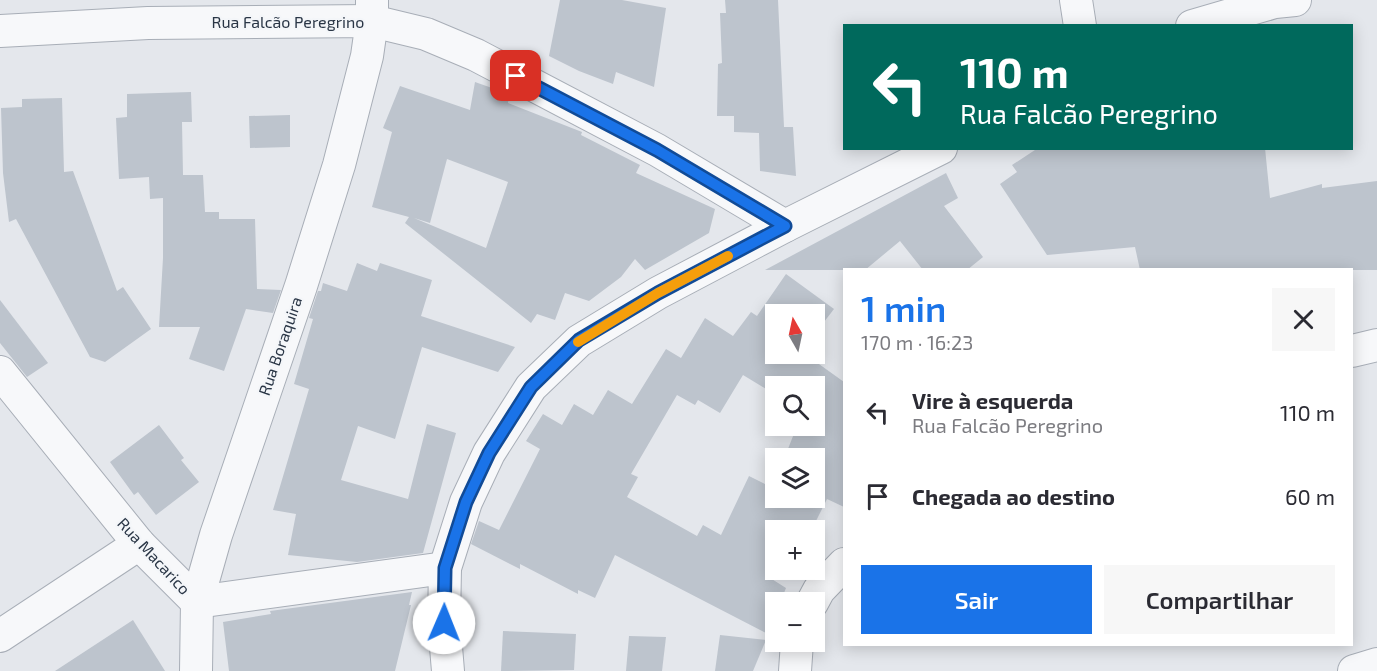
<!DOCTYPE html>
<html lang="pt">
<meta charset="utf-8">
<style>
body{margin:0;font-family:"Exo 2",sans-serif;background:#f7f7f7;color:#2b2b33;height:100vh;display:flex;flex-direction:column;font-size:22px;white-space:nowrap}
*{box-sizing:border-box;margin:0}
p{font-size:20px;color:#7c7c81}
.icon{flex:none;width:33px;height:33px;fill:none;stroke:currentColor;stroke-width:2;stroke-linecap:round;stroke-linejoin:round}
.map{position:relative;flex:1;overflow:hidden}
.side{position:absolute;left:843px;top:268px;width:510px;height:378px;display:flex;flex-direction:column;background:#fff;border-radius:0px;box-shadow:0 3px 15px #0003}
.side>*{flex:none}
.top-card{position:absolute;left:843px;top:24px;width:510px;height:126px;border-radius:0px;box-shadow:0 3px 15px #0003;background:#00695c;color:#fff;overflow:hidden}
.needle{width:39px;rotate:351deg}
.tools{position:absolute;left:765px;top:304px;display:grid;gap:12px}
.tools a{display:grid;place-items:center;width:60px;height:60px;border-radius:0px;background:#fff;box-shadow:0 3px 15px #0003;font-size:30px}
.pin{position:absolute;display:grid;place-items:center;width:51px;height:51px;color:#fff;margin:-26px;border-radius:12px;box-shadow:0 3px 9px #0006}
.me{position:absolute;width:66px;margin:-33px;rotate:1deg;stroke-linejoin:round;filter:drop-shadow(0 0 4px #0008)}
.turn{display:flex;align-items:center;gap:21px;height:126px;padding:0 18px;font-size:27px}
.turn .icon{width:78px;height:78px;stroke-width:2.5}
.turn b{display:block;font-size:42px;line-height:51px}
.round{display:grid;place-items:center;flex:none;width:63px;height:63px;border-radius:0px;background:#f7f7f7}
.overview{display:flex;align-items:center;justify-content:space-between;height:102px;padding:0 18px}
h1{font-size:36px;font-weight:600;line-height:45px;color:#1a73e8}
.primary-button{display:flex;gap:12px;margin-top:auto;padding:12px 18px}
.primary-button a{flex:1;height:69px;border-radius:0px;background:#1a73e8;color:#fff;font-size:24px;font-weight:600;line-height:69px;text-align:center}
.primary-button a+a{background:#f7f7f7;color:#2b2b33}
ul{padding:0;list-style:none}
li{display:flex;align-items:center;gap:18px;height:84px;padding:0 18px}
li div{flex:1}
li b{display:block;font-size:22px}
li em{font-style:normal}
.map>svg:first-child{display:block}
</style>
<div class="map">
<svg width="1377" height="671" viewBox="0 0 1377 671">
<rect width="100%" height="100%" fill="#e4e7ec"/>
<!-- building -->
<g fill="#bdc4cd" fill-rule="evenodd">
<path d="M560,0H622L666,8L654,87L616,72L613,84L579,71L549,56Z"/>
<path d="M725,0H778L784,127H793L796,176L760,171L759,133L734,132V116H717L718,64L722,63L720,13H726Z"/>
<path d="M475,82L509,94L508,103L582,132L581,135L640,165L636,173L715,209L709,233L645,270L635,259L621,277L589,301L565,293L555,320L537,314L531,323L405,223L409,217L372,207L392,132L383,128L400,86L470,110ZM447,159L508,182L486,248L414,218L430,223Z"/>
<path d="M191,92L192,122H182L183,175H203L205,212H219V219H255L257,289L281,290L273,313L246,309L224,371L189,359L200,327H159L163,258V198L150,199L149,177L119,179L116,118L127,117V94Z"/>
<path d="M62,98L64,172L73,171L117,291L123,287L151,329L105,362L90,357L16,219L9,222L3,173L1,108L22,107V99Z"/>
<path d="M290,115V147L250,148L249,116Z"/>
<path d="M1038,148H1265L1270,198L1322,184V188L1377,181V270H1140L1135,247L1047,255L1000,184L1017,172L1012,165Z"/>
<path d="M946,173L958,198L944,206L983,257L967,270H923L900,241L865,270H765Z"/>
<path d="M357,263L377,271L380,263L432,280L421,316L515,347L498,372L422,347L395,439L358,426L341,480L408,499L427,424L456,433L423,553L357,562L288,555L296,514L273,510L309,389L294,384L313,319L309,318L318,291H321L323,283L347,291Z"/>
<path d="M786,274L834,309L814,335V315H776V354H805L844,382V507L827,499L811,531H776V560L767,576L786,588L780,603H776V615L768,634L615,555L595,598L578,590V594L520,564V569L471,544L479,521L499,530L540,449L526,441L543,414L562,425L574,404L593,415L608,390L632,404L666,349L681,358L705,318L733,336L751,312L757,316ZM743,375L776,395V387H814V426H797L784,459H814V498H776V481L773,488L749,476L721,535L703,525L697,536L627,497L638,477L631,474L677,395L695,405L698,400L720,413Z"/>
<path d="M0,300L48,363L27,377L0,343Z"/>
<path d="M159,425L184,458L181,460L199,482L156,515L138,492L134,495L110,462Z"/>
<path d="M412,592L409,605H411L395,671H229L223,622L271,614L270,611Z"/>
<path d="M133,620L165,671H55Z"/>
<path d="M503,631L576,634L574,670L501,671Z"/>
<path d="M720,635L766,640L753,671H715Z"/>
<path d="M629,636L666,637L662,671H626Z"/>
</g>
<g fill="none" stroke-linecap="round" stroke-linejoin="round">
<defs>
<g id="minor">
<path d="M1076,0L1080,26"/>
<path d="M1192,26L1275,2L1295,0"/>
<path d="M0,31L148,23L372,21L426,34L476,55L657,150L785,226"/>
<path d="M1352,351L1377,345"/>
<path d="M0,372L139,544L197,602L445,568"/>
<path d="M812,603L819,590L844,564"/>
<path d="M0,636L139,544"/>
<path d="M196,671L197,602L216,535L301,286L339,165L367,56L372,21V1"/>
<path d="M448,671L444,623L445,568L466,502L489,453L531,387L579,341L658,293L785,226L941,148"/>
<path d="M795,671L797,642"/>
<path d="M1354,671L1377,664"/>
</g>
</defs>
<!-- minor casing -->
<use href="#minor" stroke="#a8aeb7" stroke-width="34"/>
<!-- minor -->
<use href="#minor" stroke="#f7f8fa" stroke-width="32"/>
</g>
<g fill="none" stroke-linecap="round" stroke-linejoin="round">
<defs>
<path id="route" d="M444,623L445,568L466,502L489,453L531,387L579,340L658,293L785,226L657,150L516,76"/>
</defs>
<!-- route casing -->
<use href="#route" stroke="#114b97" stroke-width="15"/>
<!-- route -->
<use href="#route" stroke="#1a73e8" stroke-width="10"/>
<!-- slow -->
<path stroke="#f59e0b" stroke-width="10" d="M578,342L658,293L728,256"/>
</g>
<g text-anchor="middle" stroke-width="4.5" stroke-linejoin="round" paint-order="stroke">
<!-- street labels -->
<g font-size="16" fill="#2a3646" stroke="#f4f6f9">
<text x="288" y="28">Rua Falcão Peregrino</text>
<text transform="translate(280 346) rotate(-71)" y="6">Rua Boraquira</text>
<text transform="translate(154 556) rotate(47)" y="6">Rua Macarico</text>
</g>
</g>
</svg>
<div class="tools">
<a><svg class="needle" viewBox="-14 -14 28 28"><path d="M0-13l5 13h-10z" fill="#e53935"/><path d="M0 13l5-13h-10z" fill="#7c7c81"/></svg></a>
<a><svg class="icon" aria-label="search" viewBox="0 0 24 24"><circle cx="10" cy="10" r="6"/><path d="M15 15l6 6"/></svg></a>
<a><svg class="icon" aria-label="layers" viewBox="0 0 24 24"><path d="M12 4l9 5-9 5-9-5zM3 14l9 5 9-5"/></svg></a>
<a>+</a>
<a>−</a>
</div>
<div class="pin" style="left:516px;top:76px;background:#d93025"><svg class="icon" aria-label="arrive" viewBox="0 0 24 24"><path d="M6 21V4h12l-3 4 3 4H6"/></svg></div>
<svg class="me" style="left:444px;top:623px" viewBox="-20 -20 40 40"><circle r="19" fill="#fff"/><path d="M0-13L10 11 0 6-10 11z" fill="#1a73e8"/></svg>
<div class="top-card">
<div class="turn"><svg class="icon" aria-label="left" viewBox="0 0 24 24"><path d="M17 20v-9H6M10 6l-5 5 5 5"/></svg><div><b>110 m</b>Rua Falcão Peregrino</div></div>
</div>
<section class="side">
<div class="overview"><div><h1>1 min</h1><p>170 m · 16:23</p></div><a class="round"><svg class="icon" aria-label="close" viewBox="0 0 24 24"><path d="M6 6l12 12M18 6L6 18"/></svg></a></div>
<ul>
<li><svg class="icon" aria-label="left" viewBox="0 0 24 24"><path d="M17 20v-9H6M10 6l-5 5 5 5"/></svg><div><b>Vire à esquerda</b><p>Rua Falcão Peregrino</p></div><em>110 m</em></li>
<li><svg class="icon" aria-label="arrive" viewBox="0 0 24 24"><path d="M6 21V4h12l-3 4 3 4H6"/></svg><div><b>Chegada ao destino</b></div><em>60 m</em></li>
</ul>
<div class="primary-button"><a>Sair</a><a>Compartilhar</a></div>
</section>
</div>
